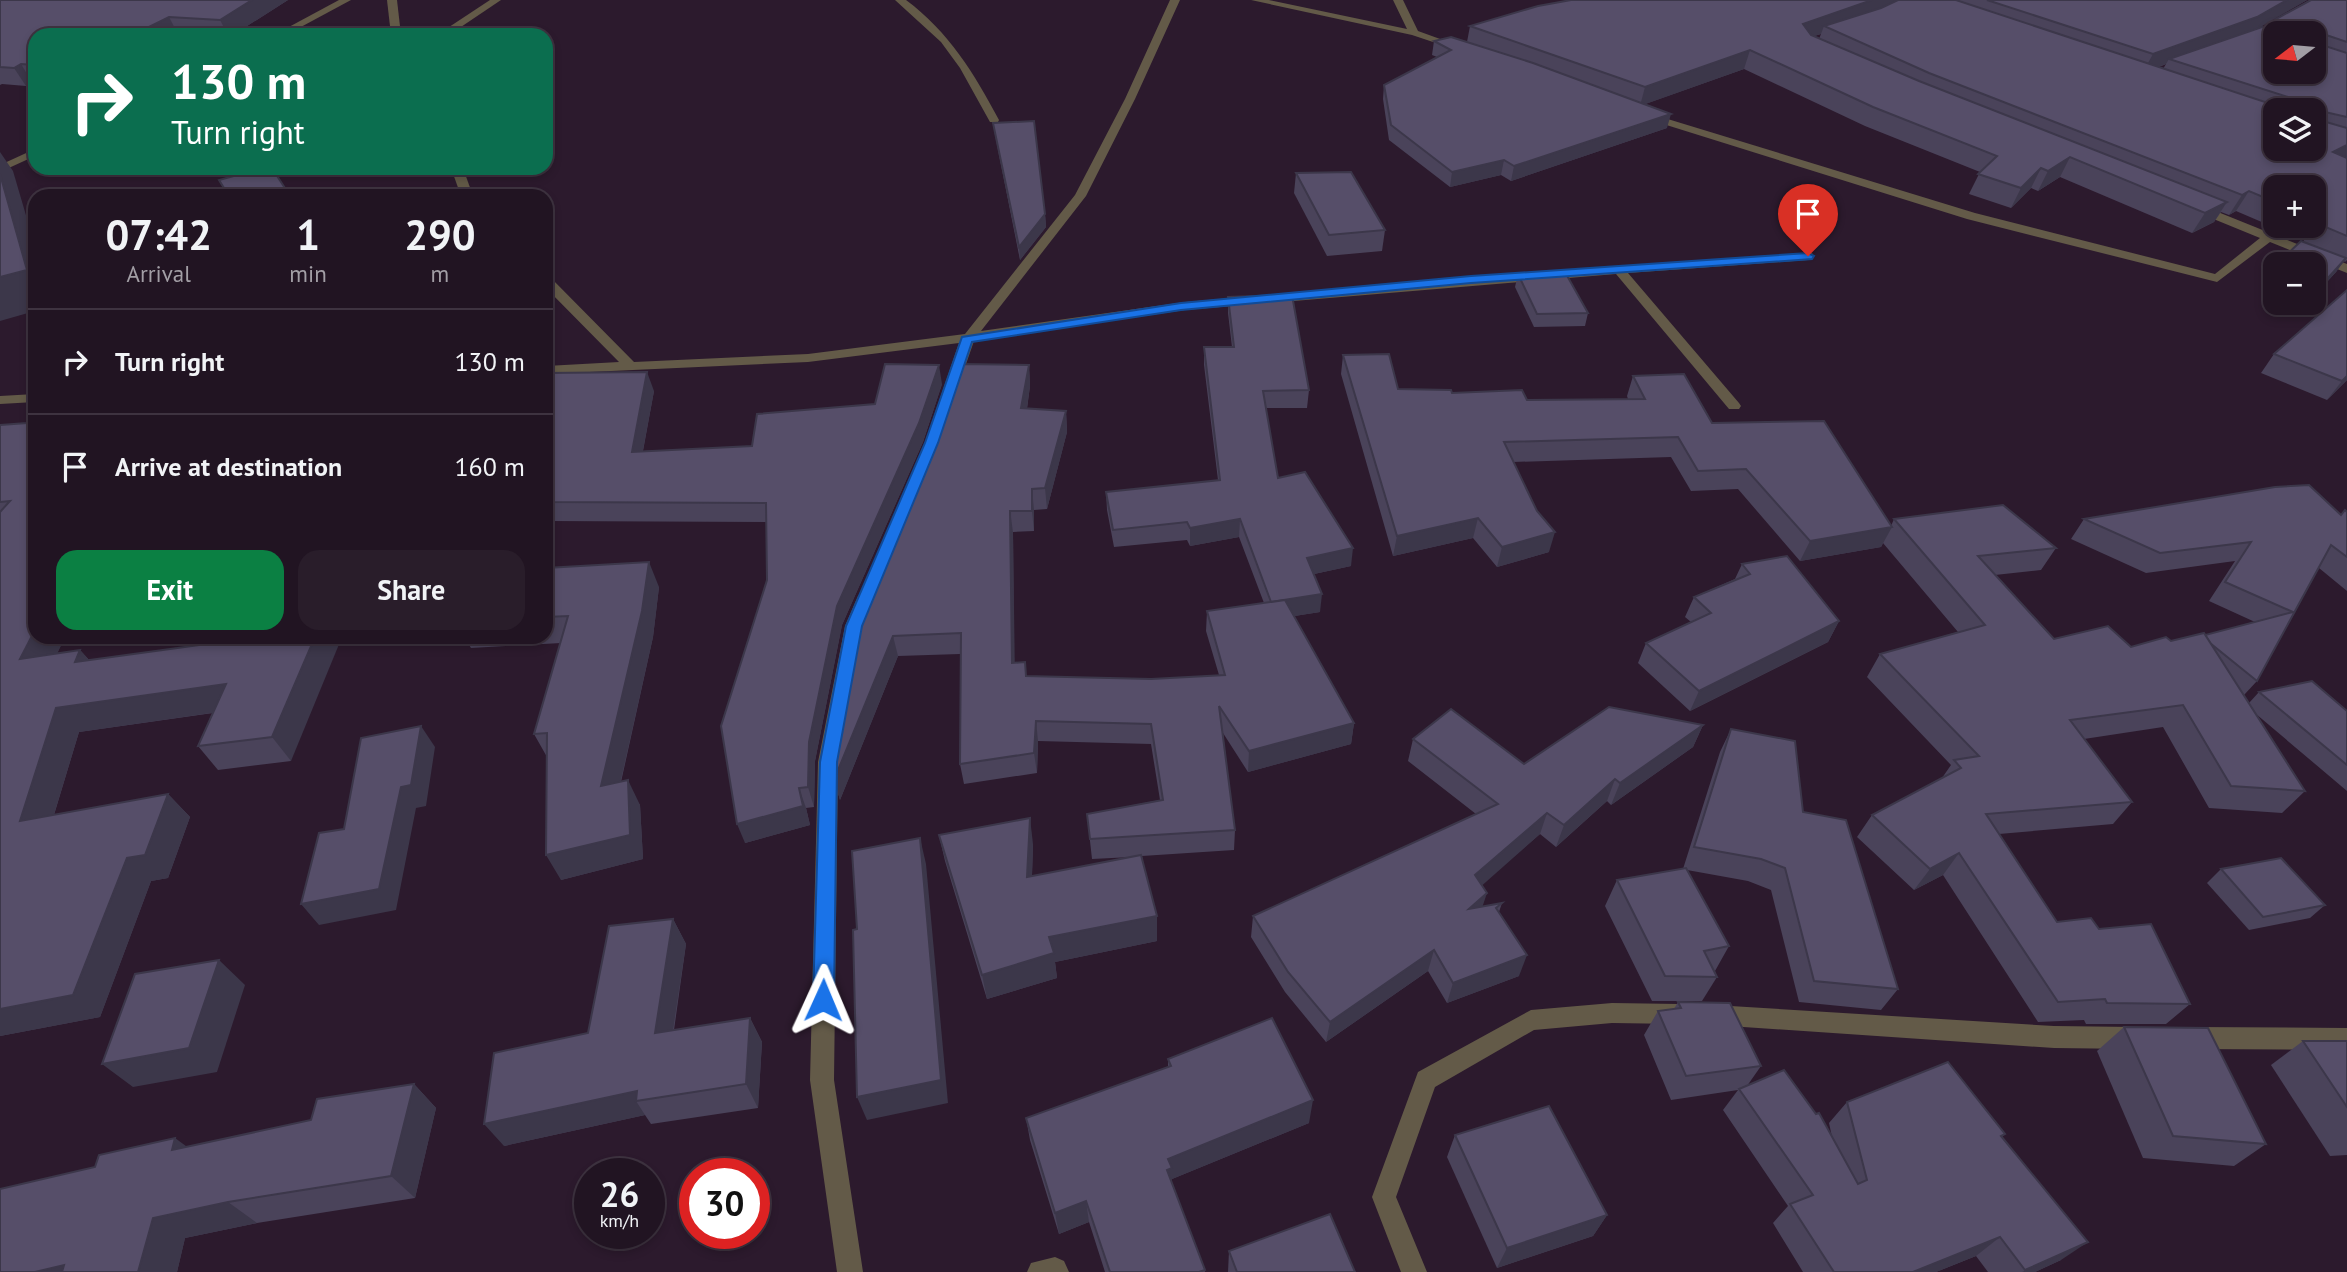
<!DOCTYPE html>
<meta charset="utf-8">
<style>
body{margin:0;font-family:"PT Sans",sans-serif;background:#291d2a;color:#f1f3f6;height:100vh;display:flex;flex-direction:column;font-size:26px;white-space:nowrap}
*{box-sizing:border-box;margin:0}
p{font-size:23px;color:#a29ea5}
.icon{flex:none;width:38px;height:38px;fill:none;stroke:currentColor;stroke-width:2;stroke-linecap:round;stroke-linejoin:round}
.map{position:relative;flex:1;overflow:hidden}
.side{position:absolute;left:28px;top:189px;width:525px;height:455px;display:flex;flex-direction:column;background:#211422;border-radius:21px;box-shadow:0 4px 10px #0003,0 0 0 2px #3e3340}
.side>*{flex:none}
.banner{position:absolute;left:28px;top:28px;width:525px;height:147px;border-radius:21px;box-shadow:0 4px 10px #0003,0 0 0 2px #3e3340;background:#0b6e4f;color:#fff;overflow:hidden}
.needle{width:46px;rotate:254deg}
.fabs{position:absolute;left:2263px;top:21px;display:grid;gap:14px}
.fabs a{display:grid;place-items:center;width:63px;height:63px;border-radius:14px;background:#211422;box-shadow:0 4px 10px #0003,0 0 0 2px #3e3340;font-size:35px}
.speed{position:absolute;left:574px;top:1158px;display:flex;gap:14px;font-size:35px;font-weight:700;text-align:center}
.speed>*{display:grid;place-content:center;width:91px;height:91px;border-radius:50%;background:#211422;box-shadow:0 4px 10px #0003,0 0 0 2px #3e3340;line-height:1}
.speed small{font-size:18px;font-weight:400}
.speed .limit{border:10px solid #d22;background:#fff;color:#111}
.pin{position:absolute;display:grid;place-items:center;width:60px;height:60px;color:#fff;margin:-72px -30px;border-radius:50% 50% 50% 0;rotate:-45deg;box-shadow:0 0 7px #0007}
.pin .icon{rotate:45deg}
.me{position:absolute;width:77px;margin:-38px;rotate:1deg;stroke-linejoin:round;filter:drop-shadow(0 0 5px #0008)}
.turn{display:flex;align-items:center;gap:24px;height:147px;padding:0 28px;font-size:32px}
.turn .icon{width:91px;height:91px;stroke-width:2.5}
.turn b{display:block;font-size:49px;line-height:60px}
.eta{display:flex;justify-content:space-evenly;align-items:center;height:119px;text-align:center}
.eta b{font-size:42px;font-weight:800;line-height:49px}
.cta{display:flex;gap:14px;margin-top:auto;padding:14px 28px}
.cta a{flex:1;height:80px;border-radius:21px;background:#0b8043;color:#fff;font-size:28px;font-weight:800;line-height:80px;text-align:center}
.cta a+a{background:#291d2a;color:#f1f3f6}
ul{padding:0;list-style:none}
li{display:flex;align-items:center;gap:21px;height:105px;padding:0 28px;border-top:2px solid #3e3340}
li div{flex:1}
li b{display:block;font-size:26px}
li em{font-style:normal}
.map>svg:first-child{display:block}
</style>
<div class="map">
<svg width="2347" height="1272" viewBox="0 0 2347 1272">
<rect width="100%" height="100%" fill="#2c1a2d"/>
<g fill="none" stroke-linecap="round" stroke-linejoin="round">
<!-- street -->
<g fill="#635a48" fill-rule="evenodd">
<path d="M339,0H351L286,35H274Z"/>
<path d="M387,0H397L401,35H391Z"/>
<path d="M490,0H501L449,35H437Z"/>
<path d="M895,0H906C949,32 974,73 999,120L998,122H990L960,68L941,42Z"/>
<path d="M1170,0H1180L1135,99L1086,196L981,331L1185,302L1496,275L1812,253L1814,256L1808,260L1628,273L1739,403L1741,406L1739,409H1729L1616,274L1185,310L974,341L939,442L932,447L925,442L959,343L808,362L546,374V366L619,362L546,288V277L551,278L634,362L808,354L965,334L1075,195L1125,99Z"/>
<path d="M1251,0H1269L1407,29L1393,0H1403L1418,31L1465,48L1460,51L1412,35Z"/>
<path d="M1648,113L1975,213L2215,274L2260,238L2194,211V205L2198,204L2347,264V273L2270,242L2217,282L1967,219L1644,118V114Z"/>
<path d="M35,149V156L0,172V165Z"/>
<path d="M451,168H463L473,196H461Z"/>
<path d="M35,394V402L0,404V396Z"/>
<path d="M866,590L874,596L863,626L838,762L834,1080L863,1272H837L810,1080L818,762L845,626L858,596Z"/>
<path d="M1612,1003L1679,1004L1687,1007L1690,1014L1687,1021L1679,1024L1612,1023L1534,1030L1435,1087L1396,1197L1427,1272H1401L1372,1197L1418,1072L1531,1010Z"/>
<path d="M1714,1005L2054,1026L2134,1027L2142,1030L2145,1038L2142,1046L2134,1049L2054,1048L1714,1025L1706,1022L1703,1015L1706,1008Z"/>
<path d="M2190,1027L2347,1028V1050L2190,1049L2182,1046L2179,1038L2182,1030Z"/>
<path d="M1055,1257L1064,1261L1069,1272H1027L1031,1263Z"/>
</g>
</g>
<!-- wall -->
<g fill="#4a435a" fill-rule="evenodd">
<path d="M0,0H288L233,35H35V82H32L26,86L2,84L0,85Z"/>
<path d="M1568,0H2307L2259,27L2271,29L2276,19L2347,0V260L2345,262L2344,261L2336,272L2314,296V264L2303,242L2304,240L2236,211L2229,215L2221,212L2214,222L2192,233L2060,177L2038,191L2031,188L2011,208L1969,194L1980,172L1865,126L1744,69L1645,104L1667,128L1511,181L1501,175L1450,187L1389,140L1383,99L1384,85L1437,57L1432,55L1434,41L1467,42L1470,26ZM1821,34L1819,39L1814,36ZM2166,64L2163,69L2158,67L2164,65ZM2275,187H2314V226H2275Z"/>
<path d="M993,123L1045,214L1046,227L1020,260L995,135Z"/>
<path d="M1296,173L1385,230L1382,251L1327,256L1294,193Z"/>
<path d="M2275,266V290L2261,285L2270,271Z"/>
<path d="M1518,274L1588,313L1585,326L1534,327L1515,287Z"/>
<path d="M1228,297L1309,390L1307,408H1266L1278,478L1351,566L1314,574L1320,612L1294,616L1354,723L1351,744L1248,772L1223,733L1235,830L1234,850L1142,856L1157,941L1055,962L1057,978L987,999L945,861L939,835L1033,844L1032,876L1132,857L1092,859L1087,814L1160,800L1151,744L1038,741L1037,773L964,784L960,764V654L898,656L840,800L834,780L835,742L1029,365L1030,386L1027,409L1066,411L1067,432L1047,509L1034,510V531L1013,532L1014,662L1027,676L1151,679L1219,675L1206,631L1207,611L1264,603L1239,537L1190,546L1187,540L1114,547L1107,510L1106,492L1218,480L1204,365V347H1232L1228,313Z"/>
<path d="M2274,354L2347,380L2327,400L2261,373Z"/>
<path d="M1343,355L1398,389L1527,400L1628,399L1627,396L1633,376L1891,526L1894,519L2056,548L2041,570L1995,575L2054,639L2131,647L2205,635L2255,622L2209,601L2235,561L2146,573L2071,539L2084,519L2341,514L2347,512V591L2319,568L2257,681L2244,695L2249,703L2259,692L2347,711V791L2256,714L2305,791L2282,813L2209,808L2163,727L2084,739L2132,802L2113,824L1999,834L2057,922L2099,929L2190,1004L2166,1024H2086L2084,1020L2038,1022L1943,875L1914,890L1857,837L1872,815L1942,778L1951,765L1867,677L1880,654L1958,632L1883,543L1881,547L1800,561L1738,489L1691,491L1671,457L1513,462L1549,552L1497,567L1473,538L1393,556L1341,374Z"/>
<path d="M546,373L654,391L643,451L752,446L875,404L942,384L923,442L842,625L815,761L814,807L806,808L810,825L745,843L767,580L766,522L546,521Z"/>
<path d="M0,425L35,637H65L57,653L80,650L89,660L258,637L291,761L218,770L198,746L213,713L79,732L54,815L168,794L190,817L168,878L151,881L100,1017L0,1036Z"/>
<path d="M1742,564L1839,621L1828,642L1690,711L1638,663L1646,643L1691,622L1685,617L1694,597L1735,579Z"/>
<path d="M546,568L659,587L653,637L621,782L640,805L643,859L561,880L547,757L534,734L561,643L471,648L464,637H546Z"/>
<path d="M1703,725L1693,747L1611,805L1607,801L1556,847L1540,834L1481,885L1482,907L1502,903L1499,912L1519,976L1447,1003L1428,971L1326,1042L1285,992L1251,937L1253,916L1476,814L1408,761L1413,739L1524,764Z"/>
<path d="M1731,729L1803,812L1898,989L1881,1010L1799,1002L1771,890L1748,881L1687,870L1729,946L1715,971L1717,977L1702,1001H1652L1605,906L1617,880L1683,869L1720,752Z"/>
<path d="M2221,869L2325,905L2310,918L2249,930L2207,883Z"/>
<path d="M673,919L686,944L674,1030L750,1018L762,1042L758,1108L651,1124L645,1115L504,1146Z"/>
<path d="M1678,1002L1761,1066L1747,1086L1832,1137L1829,1123L1847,1102L2005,1134L2002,1137L2061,1260L2035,1272H1988L1976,1256L1936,1272H1803L1773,1223L1788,1206L1723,1110L1738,1090L1671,1100L1644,1035L1658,1011L1674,1009Z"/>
<path d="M2124,1027L2266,1144L2234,1166L2143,1158L2097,1051Z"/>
<path d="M2303,1041H2347V1155L2330,1156L2271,1065Z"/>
<path d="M1168,1059L1309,1123L1172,1179V1184L1205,1272H1105L1089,1222L1059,1234L1030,1140L1026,1118L1168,1067Z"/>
<path d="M414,1084L436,1108L415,1198L257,1223L185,1238L177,1272H0L187,1147L311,1120Z"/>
<path d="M1455,1135L1607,1215L1593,1236L1497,1268L1447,1157Z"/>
<path d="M1229,1251L1355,1272H1228Z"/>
</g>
<!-- shaded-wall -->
<g fill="#3c374a">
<path d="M252,0H288L233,35H228L220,20Z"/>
<path d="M1872,0H1899L1866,18L1824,26L1821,34L1796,42L1803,24Z"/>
<path d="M2287,0H2307L2247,35L2169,59L2166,64L2143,72L2153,54Z"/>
<path d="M169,17L178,34L148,35L145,29Z"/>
<path d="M134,28L138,35H120Z"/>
<path d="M1750,50L1744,69L1640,106L1645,87Z"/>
<path d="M21,64L32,82L26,86L14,68Z"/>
<path d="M1671,114L1667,128L1511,181L1514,166Z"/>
<path d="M2347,145V158L2333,152Z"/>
<path d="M0,152L13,171L35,246V311L0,321Z"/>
<path d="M2070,157L2060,177L2038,191L2048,171Z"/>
<path d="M1504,160L1501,175L1450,187L1452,172Z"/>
<path d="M2041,168L2031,188L2011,208L2021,188Z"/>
<path d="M2249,191L2236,211L2229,215L2242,195Z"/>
<path d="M2227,202L2214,222L2192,233L2205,213Z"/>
<path d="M1045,214L1046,227L1020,260L1019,247Z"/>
<path d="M2346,258L2336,272L2314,296L2318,289Z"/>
<path d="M939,365L942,384L923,442L842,625L815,761L814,807L808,787L809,742L837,606Z"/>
<path d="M1029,365L1030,386L1024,429L1021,408Z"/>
<path d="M647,372L654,391L639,471L632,452Z"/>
<path d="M2347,376V380L2327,400L2342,381Z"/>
<path d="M1066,411L1067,432L1047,509L1045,488Z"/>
<path d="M1032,489L1034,510V531L1032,511Z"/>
<path d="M1010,511L1013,532L1015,683L1012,663Z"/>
<path d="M1478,518L1473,538L1393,556L1397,536Z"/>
<path d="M1240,519L1239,537L1190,546V528Z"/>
<path d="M1892,527L1881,547L1800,561L1810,541Z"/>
<path d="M1555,532L1549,552L1497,567L1502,547Z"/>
<path d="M1353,548L1351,566L1305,576L1307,558Z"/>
<path d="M649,562L659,587L653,637L614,811L601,786Z"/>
<path d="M1322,594L1320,612L1270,620L1271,602Z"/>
<path d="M1839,621L1828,642L1690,711L1699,691Z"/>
<path d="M35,630V637H65L43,684L20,659Z"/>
<path d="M893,636L898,656L840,800L834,780Z"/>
<path d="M315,637H342L291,761L272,737Z"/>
<path d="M80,650L102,674L75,662Z"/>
<path d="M226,684L246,708L79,732L45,844L20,821L56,708Z"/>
<path d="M1036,721L1038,741L1037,773L1034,753Z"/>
<path d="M1354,723L1351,744L1248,772L1249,751Z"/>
<path d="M1703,725L1693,747L1611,805L1620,783Z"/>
<path d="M421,726L435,747L426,806L416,808L396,910L319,925L301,904L401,787Z"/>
<path d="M1615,779L1607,801L1556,847L1564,825Z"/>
<path d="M628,780L640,805L643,859L561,880L546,855Z"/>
<path d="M799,788L806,808L810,825L745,843L737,824Z"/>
<path d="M168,794L190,817L168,878L151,881L100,1017L0,1036V1009L127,858Z"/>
<path d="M1547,813L1540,834L1469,897L1475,875Z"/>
<path d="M1030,818L1033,844L1031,903L1027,877Z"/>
<path d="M920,838L926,864L948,1103L867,1120L857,1097Z"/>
<path d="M1959,853L1943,875L1914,890L1930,869Z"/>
<path d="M1487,893L1480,914L1469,909Z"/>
<path d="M1157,916V941L1055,962L1057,978L987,999L982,975L1049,937Z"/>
<path d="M673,919L686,944L669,1057L655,1033Z"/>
<path d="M1434,950L1428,971L1326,1042L1330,1022Z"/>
<path d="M1527,955L1519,976L1447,1003L1453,983Z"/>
<path d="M219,960L245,985L217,1072L133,1087L102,1064Z"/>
<path d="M750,1018L762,1042L758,1108L746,1084Z"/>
<path d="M414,1084L436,1108L415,1198L391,1176Z"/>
<path d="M637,1091L636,1101L645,1115L504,1146L484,1124Z"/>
<path d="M1313,1100L1309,1123L1172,1179V1190L1167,1170L1168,1159Z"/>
<path d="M175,1138L205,1160L172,1150Z"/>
<path d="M1086,1201L1089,1222L1059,1234L1055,1213Z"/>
<path d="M228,1202L257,1223L185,1238L177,1272H138L153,1218Z"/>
<path d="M1607,1215L1593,1236L1497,1268L1507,1248Z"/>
<path d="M2000,1237L1976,1256L1936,1272H1913Z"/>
<path d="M2088,1242L2061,1260L2035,1272H2022Z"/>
<path d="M64,1265L76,1272H35Z"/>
</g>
<!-- building -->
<g fill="#564e69" stroke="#3c374a" stroke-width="2" fill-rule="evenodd">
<path d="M0,0H252L220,20L169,17L145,29L134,28L120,35H35V65L21,64L14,68L0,67Z"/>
<path d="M1571,0H1872L1803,24L1811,35L1919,81L2227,202L2205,213L2070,157L2048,171L2041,168L2021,188L1978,174L1997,156L1873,107L1750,50L1645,87L1470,26L1538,6Z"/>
<path d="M1898,0H1956L2286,109L2290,107L2288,97L2169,59L2262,27L2288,33V23L2276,19L2311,0H2347V42L2326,35L2323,38L2325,46L2347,53V117L2325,112L2326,122L2347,128V145L2333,152L2347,158V236L2316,223L2319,220L2314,217V187H2275V202L2249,191L2242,195L1929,73L1824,26L1881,8ZM2275,33H2314V72H2275ZM2275,110H2314V149H2275Z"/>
<path d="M1987,0H2287L2257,17L2153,54Z"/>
<path d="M1451,37L1533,63L1671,114L1514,166L1504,160L1452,172L1391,125L1384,85L1451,50L1434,41Z"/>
<path d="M1034,121L1045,214L1019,247L993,123Z"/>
<path d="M263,168H272L290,196H229L219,180Z"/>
<path d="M1351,172L1385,230L1329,235L1296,173Z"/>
<path d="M0,174L27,270L0,277Z"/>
<path d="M2301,241L2346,258L2318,289L2314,287V264H2277Z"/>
<path d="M2275,266V273L2270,271Z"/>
<path d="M1565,272L1588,313L1537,314L1518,274Z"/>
<path d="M2347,290V376L2342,381L2274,354Z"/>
<path d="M1292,295L1309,390L1263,391L1278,478L1305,472L1353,548L1307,558L1322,594L1271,602L1240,519L1190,528L1187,522L1113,530L1106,492L1220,480L1204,347H1234L1228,297Z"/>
<path d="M1389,354L1398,389L1451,390L1452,393L1522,390L1527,400L1645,399L1633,376L1684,374L1712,423L1824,421L1892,527L1810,541L1746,469L1698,471L1678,437L1504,442L1537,511L1555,532L1502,547L1478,518L1397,536L1343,355Z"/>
<path d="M885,364L939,365L919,423L837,606L809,742L808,787L799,788L803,806L737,824L721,726L767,580L766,503L546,502V482L553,468L546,469V373L647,372L632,452L752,446L757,414L875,404Z"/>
<path d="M959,364L1029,365L1021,408L1066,411L1045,488L1032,489V511H1010L1012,663L1025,662L1026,676L1151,679L1225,675L1207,611L1285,600L1354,723L1249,751L1219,706L1235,830L1090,839L1087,814L1163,800L1151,724L1036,721L1034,753L960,764L961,633L893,636L834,780L835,742L860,606L938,424Z"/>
<path d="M35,414V630L20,659L80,650L75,662L258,637H315L272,737L198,746L226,684L56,708L20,821L168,794L145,855L127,858L73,995L0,1009V512L10,501L0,502V425L27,423Z"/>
<path d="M2309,485L2341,515L2345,510L2347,512V557L2331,545L2257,681L2210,643L2205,635L2293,612L2225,582L2251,542L2160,553L2084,519L2275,487Z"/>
<path d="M2003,505L2056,548L1978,556L2054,639L2108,626L2131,647L2166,637L2171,641L2204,633L2305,791L2231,786L2183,705L2070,720L2132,802L1986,814L2057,922L2091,918L2099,929L2151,924L2190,1004L2107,1003L2105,999L2058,1002L1959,853L1930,869L1872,815L1961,768L1954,760L1979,756L1880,654L1985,625L1894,519Z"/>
<path d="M1787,556L1839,621L1699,691L1646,643L1711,613L1694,597L1750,574L1742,564Z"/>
<path d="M649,562L642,611L601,786L628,780L630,835L546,855L547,733L534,734L568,616L546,617V568Z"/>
<path d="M2312,681L2347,711V765L2259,692Z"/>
<path d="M1609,707L1703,725L1620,783L1615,779L1564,825L1547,813L1475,875L1487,893L1469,909L1502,903L1496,908L1527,955L1453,983L1434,950L1330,1022L1288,972L1253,916L1498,804L1413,739L1451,709L1524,764Z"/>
<path d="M421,726L411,785L401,787L379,889L301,904L319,833L344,829L361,738Z"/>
<path d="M1731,729L1795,741L1803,812L1846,820L1898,989L1814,981L1785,868L1761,859L1694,847Z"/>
<path d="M1030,818L1027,877L1141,855L1157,916L1049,937L1054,953L982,975L939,835Z"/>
<path d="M920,838L941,1080L857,1097L853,930L857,929L852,851Z"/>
<path d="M2281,858L2325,905L2263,917L2221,869Z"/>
<path d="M1686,868L1729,946L1704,951L1717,977L1665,976L1617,880Z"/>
<path d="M673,919L655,1033L750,1018L746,1084L636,1101L637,1091L484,1124L494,1053L588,1033L609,926Z"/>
<path d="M219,960L189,1048L102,1064L135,974Z"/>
<path d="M1678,1002L1730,1003L1761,1066L1686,1076L1658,1011L1681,1008Z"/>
<path d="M1272,1018L1313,1100L1168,1159L1172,1168L1167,1170L1205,1270L1199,1272H1110L1086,1201L1055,1213L1026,1118L1171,1066L1168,1059Z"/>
<path d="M2124,1027L2208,1028L2266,1144L2173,1136Z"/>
<path d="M2303,1041H2347V1107Z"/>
<path d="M1948,1062L2005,1134L2001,1136L2088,1242L2025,1270L2000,1237L1913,1272H1834L1790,1204L1813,1195L1739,1089L1784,1070L1816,1114L1819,1113L1858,1184L1867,1180L1847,1102Z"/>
<path d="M414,1084L391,1176L228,1202L153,1218L138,1272H62L64,1265L35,1272H0V1189L95,1167L99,1155L175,1138L172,1150L311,1120L317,1099Z"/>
<path d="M1549,1106L1607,1215L1507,1248L1455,1135Z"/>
<path d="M1330,1214L1355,1272H1237L1229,1251Z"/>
</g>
<!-- route -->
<path fill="#1a73e8" stroke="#114b97" stroke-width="2" d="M1808,253L1814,256L1812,259L1471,283L1181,310L972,342L938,443L862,626L837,762L834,1000L831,1007L823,1009L816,1007L813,1000L820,762L846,626L925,443L962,337L1181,303L1471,276Z"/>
</svg>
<div class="fabs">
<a><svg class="needle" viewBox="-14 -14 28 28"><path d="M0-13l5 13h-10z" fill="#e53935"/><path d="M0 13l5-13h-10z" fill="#a29ea5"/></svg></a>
<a><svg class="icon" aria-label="layers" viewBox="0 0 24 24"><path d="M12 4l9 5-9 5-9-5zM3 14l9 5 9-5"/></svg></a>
<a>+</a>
<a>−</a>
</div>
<div class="speed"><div>26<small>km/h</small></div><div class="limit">30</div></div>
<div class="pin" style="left:1808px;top:256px;background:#d93025"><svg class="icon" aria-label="arrive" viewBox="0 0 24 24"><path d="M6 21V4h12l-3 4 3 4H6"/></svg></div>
<svg class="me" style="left:823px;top:1000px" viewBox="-20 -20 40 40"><path d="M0-17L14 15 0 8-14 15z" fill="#1a73e8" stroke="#fff" stroke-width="4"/></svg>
<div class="banner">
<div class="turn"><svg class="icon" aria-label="right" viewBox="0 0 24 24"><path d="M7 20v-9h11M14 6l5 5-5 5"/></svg><div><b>130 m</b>Turn right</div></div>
</div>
<section class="side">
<div class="eta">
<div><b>07:42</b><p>Arrival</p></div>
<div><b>1</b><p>min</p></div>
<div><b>290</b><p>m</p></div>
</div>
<ul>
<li><svg class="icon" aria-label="right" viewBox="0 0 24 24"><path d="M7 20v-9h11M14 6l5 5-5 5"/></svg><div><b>Turn right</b></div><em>130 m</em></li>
<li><svg class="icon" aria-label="arrive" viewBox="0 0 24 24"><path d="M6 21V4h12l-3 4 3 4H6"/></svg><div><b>Arrive at destination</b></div><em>160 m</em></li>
</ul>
<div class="cta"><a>Exit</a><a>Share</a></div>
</section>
</div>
